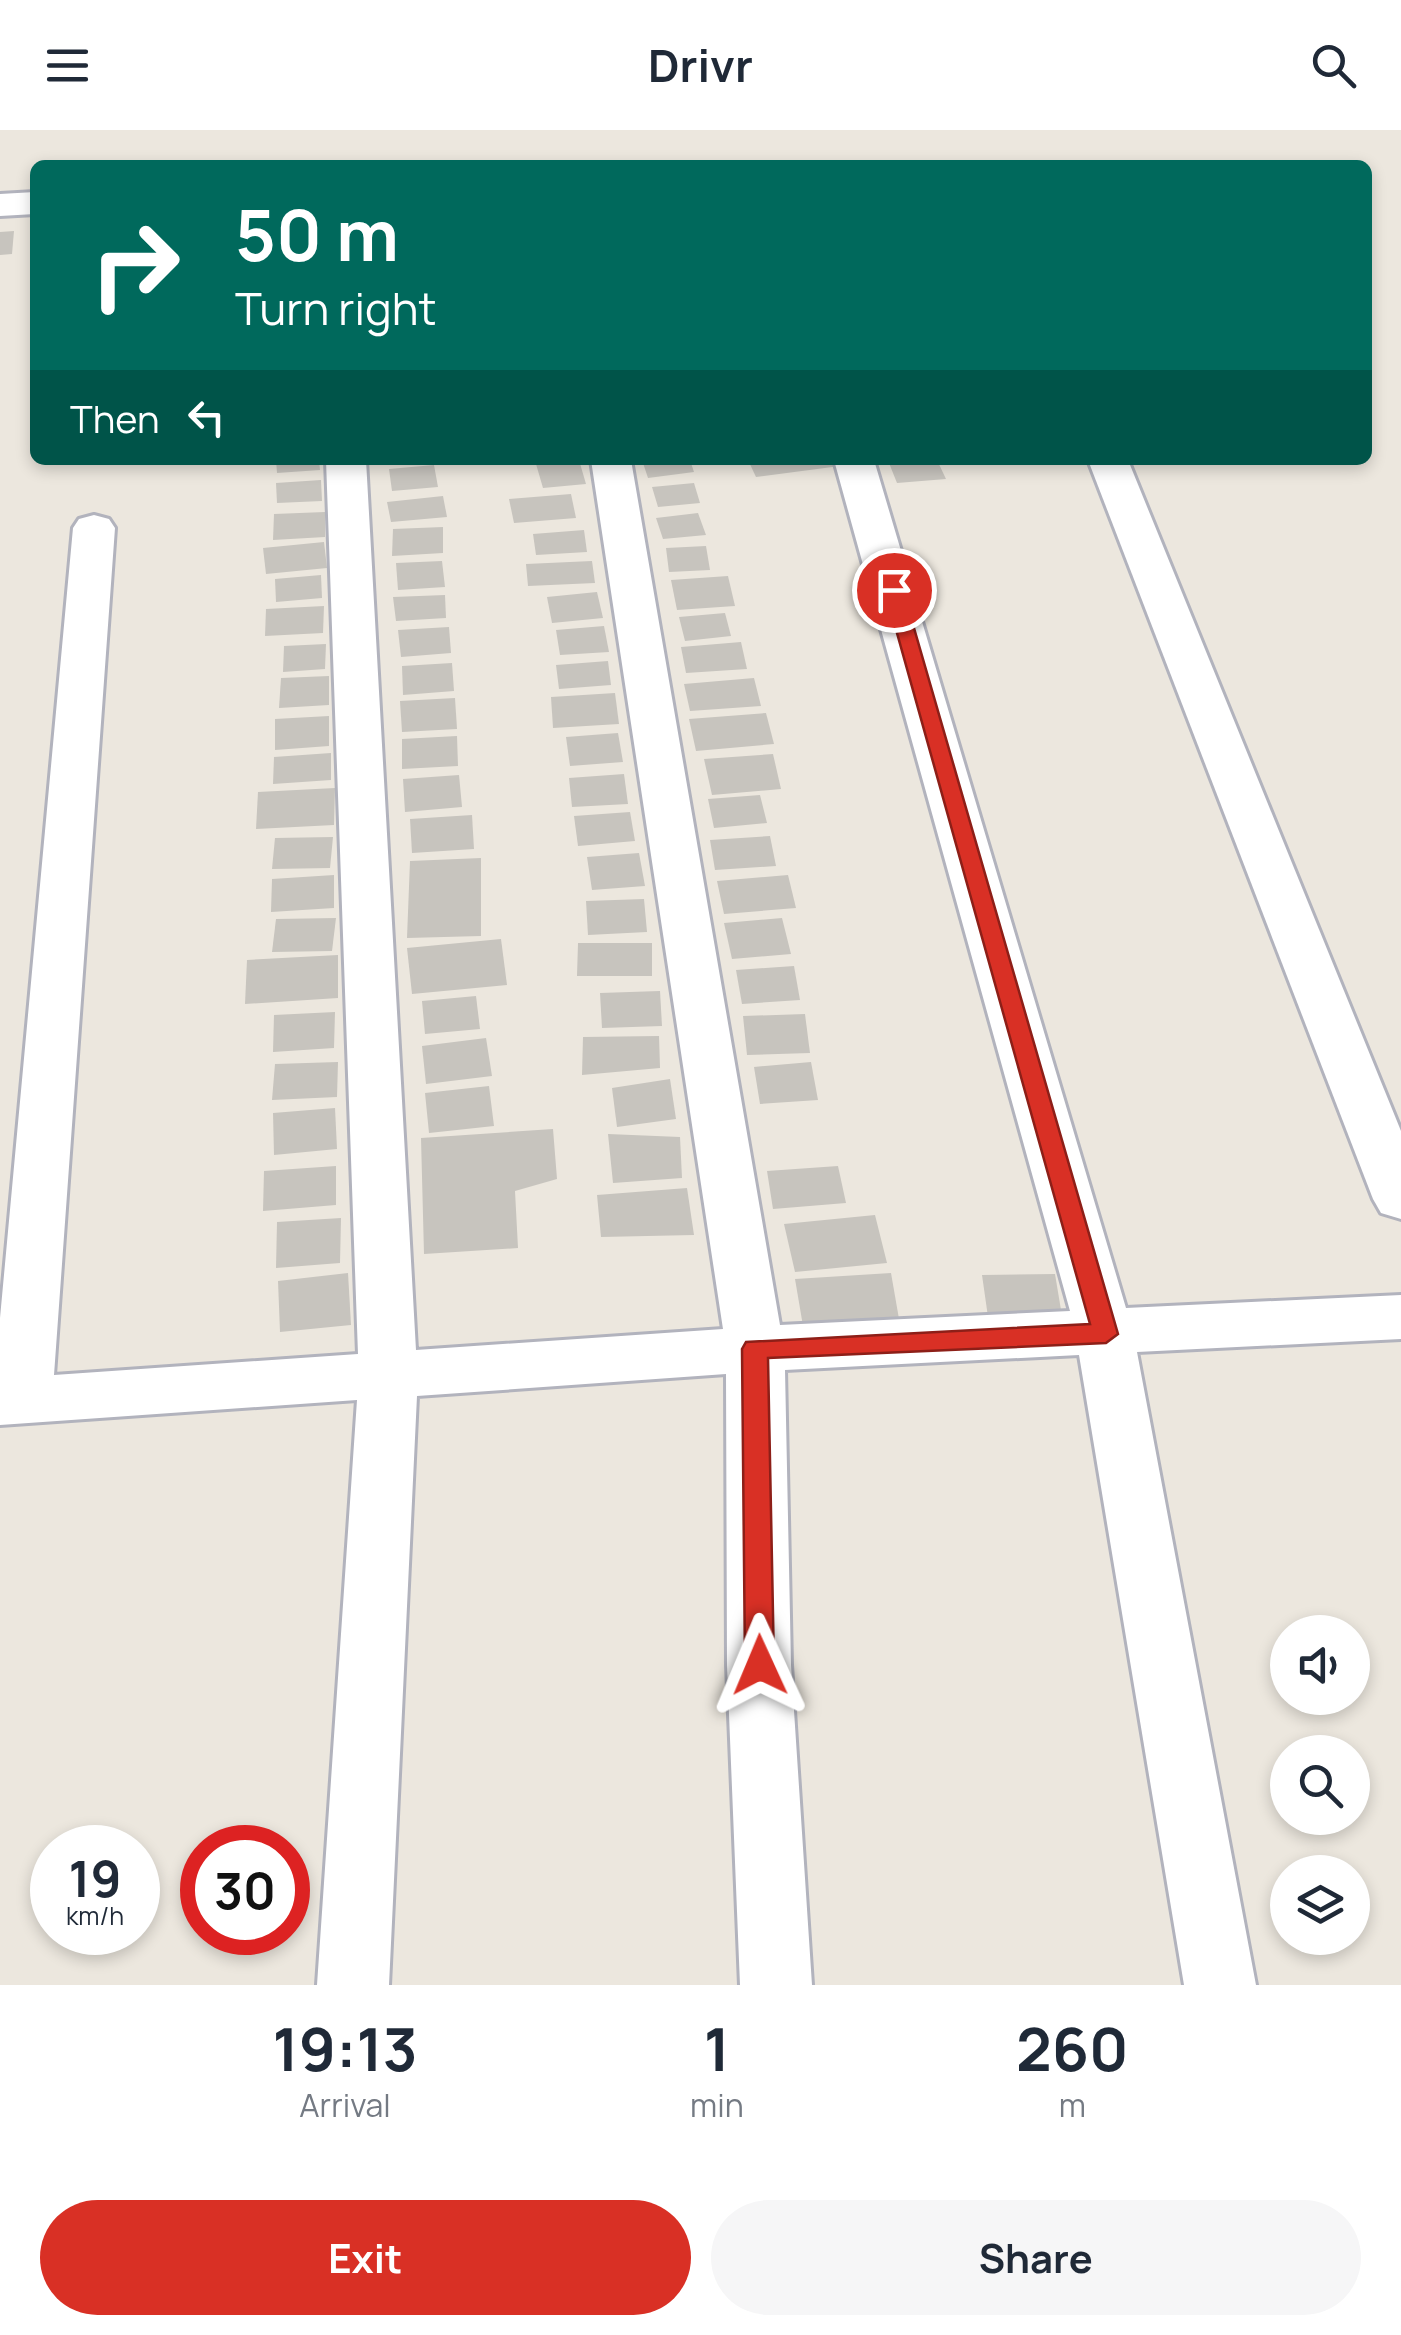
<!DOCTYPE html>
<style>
body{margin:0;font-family:Manrope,sans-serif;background:#f6f6f7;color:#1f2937;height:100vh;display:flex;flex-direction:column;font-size:38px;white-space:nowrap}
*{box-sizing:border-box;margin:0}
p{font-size:32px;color:#747a83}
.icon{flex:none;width:55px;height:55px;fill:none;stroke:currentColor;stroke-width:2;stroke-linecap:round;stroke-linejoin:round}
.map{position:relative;height:1855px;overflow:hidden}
.sheet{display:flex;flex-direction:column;background:#fff;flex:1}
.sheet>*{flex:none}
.top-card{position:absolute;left:30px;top:30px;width:1342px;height:305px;border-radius:15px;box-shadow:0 5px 15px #0003;background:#00695c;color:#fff;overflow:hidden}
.buttons{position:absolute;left:1270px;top:1485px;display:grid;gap:20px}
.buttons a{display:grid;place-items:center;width:100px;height:100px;border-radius:50%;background:#fff;box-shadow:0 5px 15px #0003;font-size:50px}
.speed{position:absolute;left:30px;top:1695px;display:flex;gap:20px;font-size:50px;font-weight:700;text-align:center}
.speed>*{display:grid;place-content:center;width:130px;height:130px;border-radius:50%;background:#fff;box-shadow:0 5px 15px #0003;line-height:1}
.speed small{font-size:25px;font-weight:400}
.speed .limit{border:15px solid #d22;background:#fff;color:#111}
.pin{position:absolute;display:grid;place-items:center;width:85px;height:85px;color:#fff;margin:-42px;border:5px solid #fff;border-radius:50%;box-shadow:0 2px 10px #0007}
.me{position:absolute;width:110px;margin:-55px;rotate:359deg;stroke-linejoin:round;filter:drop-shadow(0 0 8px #0008)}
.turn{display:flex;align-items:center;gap:35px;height:210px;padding:0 40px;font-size:45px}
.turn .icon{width:130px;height:130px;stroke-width:2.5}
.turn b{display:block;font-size:70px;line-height:85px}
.then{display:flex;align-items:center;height:95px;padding:0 40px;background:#0003;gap:20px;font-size:38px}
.eta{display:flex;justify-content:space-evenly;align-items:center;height:170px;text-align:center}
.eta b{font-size:60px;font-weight:700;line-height:70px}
.action{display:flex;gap:20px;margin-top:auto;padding:20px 40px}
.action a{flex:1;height:115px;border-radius:60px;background:#d93025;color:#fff;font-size:40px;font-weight:700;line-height:115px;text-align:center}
.action a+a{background:#f6f6f7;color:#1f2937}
header{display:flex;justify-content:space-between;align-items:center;height:130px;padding:0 40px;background:#fff;font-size:45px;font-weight:700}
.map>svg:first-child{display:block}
</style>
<header><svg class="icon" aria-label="menu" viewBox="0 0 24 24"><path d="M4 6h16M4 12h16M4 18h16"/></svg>Drivr<svg class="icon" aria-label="search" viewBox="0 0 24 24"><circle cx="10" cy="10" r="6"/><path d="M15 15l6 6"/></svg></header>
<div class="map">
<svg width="1401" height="1855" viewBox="0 0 1401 1855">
<rect width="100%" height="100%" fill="#ece7de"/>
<!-- building -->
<g fill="#c7c4be">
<path d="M14,101L12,124L0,125V102Z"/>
<path d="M276,330H319L320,340L277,343Z"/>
<path d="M579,330L586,354L543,358L536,334Z"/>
<path d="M642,330H690L694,342L648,348Z"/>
<path d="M748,330H837L840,336L756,347Z"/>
<path d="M923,330H937L946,349L897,353L889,333Z"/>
<path d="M434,335L438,357L392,361L389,339Z"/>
<path d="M321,350L322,371L277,373L276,353Z"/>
<path d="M694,353L700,373L658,377L652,357Z"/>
<path d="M571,364L576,388L514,393L509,369Z"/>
<path d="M443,366L447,387L391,392L387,372Z"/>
<path d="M325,382V407L273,410L274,384Z"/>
<path d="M698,383L706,405L663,409L656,388Z"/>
<path d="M443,397V423L392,426L393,399Z"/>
<path d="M584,400L587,422L536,425L533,404Z"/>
<path d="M324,412L327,438L266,444L263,418Z"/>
<path d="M706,416L710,440L669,442L666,418Z"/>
<path d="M442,431L445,457L398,460L396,433Z"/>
<path d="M592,431L595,453L528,456L526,434Z"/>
<path d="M321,445L322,468L276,472L275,449Z"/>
<path d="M728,446L735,476L677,480L671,450Z"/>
<path d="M597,462L603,488L552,493L547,467Z"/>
<path d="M445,465L446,488L396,491L393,467Z"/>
<path d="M324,476L323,503L265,506L266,479Z"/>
<path d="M725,483L731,506L685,511L679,487Z"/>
<path d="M604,496L609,522L560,525L556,500Z"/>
<path d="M449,497L451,523L401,527L398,500Z"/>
<path d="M741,512L747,539L686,543L681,517Z"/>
<path d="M326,514L325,539L283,542L284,516Z"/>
<path d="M608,531L611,555L559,559L556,535Z"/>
<path d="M452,533L454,561L403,565L402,536Z"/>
<path d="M329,546V575L279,578L281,548Z"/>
<path d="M754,548L761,576L690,581L684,554Z"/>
<path d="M615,563L619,594L553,598L551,567Z"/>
<path d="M455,568L457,599L402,602L400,571Z"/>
<path d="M766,583L774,614L696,621L689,589Z"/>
<path d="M329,586V616L275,620V589Z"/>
<path d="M618,603L623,632L570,636L566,607Z"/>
<path d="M457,606L458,636L402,639V609Z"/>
<path d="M331,623V650L273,654L274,627Z"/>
<path d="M773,624L781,659L712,665L704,629Z"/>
<path d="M624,644L628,674L572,677L569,648Z"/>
<path d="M459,645L462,677L405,682L403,649Z"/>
<path d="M335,658L334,695L256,699L258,662Z"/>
<path d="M760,665L767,693L714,698L708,669Z"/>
<path d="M630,682L635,711L578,716L574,686Z"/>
<path d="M472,685L474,719L412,723L410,689Z"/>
<path d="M770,706L776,736L715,740L710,710Z"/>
<path d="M333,707L330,738L272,739L275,708Z"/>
<path d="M639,723L645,756L592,760L587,727Z"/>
<path d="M481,728V806L407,808L410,731Z"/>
<path d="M334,745V778L271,782L272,749Z"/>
<path d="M788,745L796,778L724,784L717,751Z"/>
<path d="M644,769L647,802L588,805L586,771Z"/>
<path d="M336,788L332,821L272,822L276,789Z"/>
<path d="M782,788L791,824L732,829L724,793Z"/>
<path d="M501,809L507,855L412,864L407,818Z"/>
<path d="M578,813H652V846H577Z"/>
<path d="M338,825V868L245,874L247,830Z"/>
<path d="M794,836L800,870L742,874L736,840Z"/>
<path d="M660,861L662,896L602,898L600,863Z"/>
<path d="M476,866L480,899L425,904L422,871Z"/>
<path d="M335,882L334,918L273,922L274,885Z"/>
<path d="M805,884L810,923L747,925L743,886Z"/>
<path d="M659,906L660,938L582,945L583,907Z"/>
<path d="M486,908L492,946L426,954L422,916Z"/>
<path d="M338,932L337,967L272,970L275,934Z"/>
<path d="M811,932L818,970L760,974L754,937Z"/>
<path d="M670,949L676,989L617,997L612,958Z"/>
<path d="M489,956L494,996L429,1003L425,963Z"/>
<path d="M335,978L337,1019L274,1025L273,983Z"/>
<path d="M553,999L557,1049L515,1061L518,1118L424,1124L421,1008Z"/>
<path d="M608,1004L680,1007L682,1048L613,1053Z"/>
<path d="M336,1036V1075L263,1081L264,1041Z"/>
<path d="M838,1036L846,1073L773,1079L767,1041Z"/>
<path d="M687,1058L694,1105L601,1107L597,1065Z"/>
<path d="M875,1085L887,1133L795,1142L784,1094Z"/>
<path d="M341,1088L340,1133L276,1138L277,1092Z"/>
<path d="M348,1143L351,1195L280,1202L278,1151Z"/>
<path d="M891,1143L899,1189L803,1196L795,1149Z"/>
<path d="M1055,1144L1062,1186L988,1187L982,1145Z"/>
</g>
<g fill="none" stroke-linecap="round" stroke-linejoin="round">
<defs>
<g id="minor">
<path d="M35,62V84L0,86V64Z"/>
<path d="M326,330H366L416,1220L723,1199L591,330H631L780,1195L1070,1181L834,330H874L1126,1178L1401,1165V1209L1137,1222L1256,1855H1184L1079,1225L785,1240L791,1535L812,1855H740L727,1535L726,1244L417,1266L389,1855H317L357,1270L0,1295V1188L73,398L79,389L94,385L109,389L115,398L54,1245L358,1224Z"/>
<path d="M1088,330H1128L1401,1001V1089L1381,1083L1373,1069Z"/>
</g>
</defs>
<!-- minor casing -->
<use href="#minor" stroke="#b2b3bd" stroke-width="6"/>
<!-- minor -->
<use href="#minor" fill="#fff" fill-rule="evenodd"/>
</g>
<!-- route -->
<path fill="#d93025" stroke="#8d1f18" stroke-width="2.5" d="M894,455L903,460L1118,1204L1106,1213L768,1228L774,1535L769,1543L760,1547L750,1543L745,1535L742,1219L746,1212L1090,1194L885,460Z"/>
</svg>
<div class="buttons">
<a><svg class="icon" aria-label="sound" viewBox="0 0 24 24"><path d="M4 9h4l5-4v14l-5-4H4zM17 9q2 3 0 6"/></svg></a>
<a><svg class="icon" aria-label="search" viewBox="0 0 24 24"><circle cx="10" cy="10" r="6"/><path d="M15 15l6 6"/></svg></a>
<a><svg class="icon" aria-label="layers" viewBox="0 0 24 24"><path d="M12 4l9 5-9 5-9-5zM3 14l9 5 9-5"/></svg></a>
</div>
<div class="speed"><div>19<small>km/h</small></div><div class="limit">30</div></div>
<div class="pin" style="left:894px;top:460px;background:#d93025"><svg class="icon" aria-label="arrive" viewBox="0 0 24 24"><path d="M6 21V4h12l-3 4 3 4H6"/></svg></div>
<svg class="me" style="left:760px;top:1535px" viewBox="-20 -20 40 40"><path d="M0-17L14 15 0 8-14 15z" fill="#d93025" stroke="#fff" stroke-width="4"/></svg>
<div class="top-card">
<div class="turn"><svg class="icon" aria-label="right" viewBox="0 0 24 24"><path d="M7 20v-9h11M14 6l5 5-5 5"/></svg><div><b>50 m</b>Turn right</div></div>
<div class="then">Then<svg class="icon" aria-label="left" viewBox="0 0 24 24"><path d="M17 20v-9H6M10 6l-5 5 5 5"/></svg></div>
</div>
</div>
<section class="sheet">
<div class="eta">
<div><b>19:13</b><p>Arrival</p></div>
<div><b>1</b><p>min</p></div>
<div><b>260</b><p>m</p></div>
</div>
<div class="action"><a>Exit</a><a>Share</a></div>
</section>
